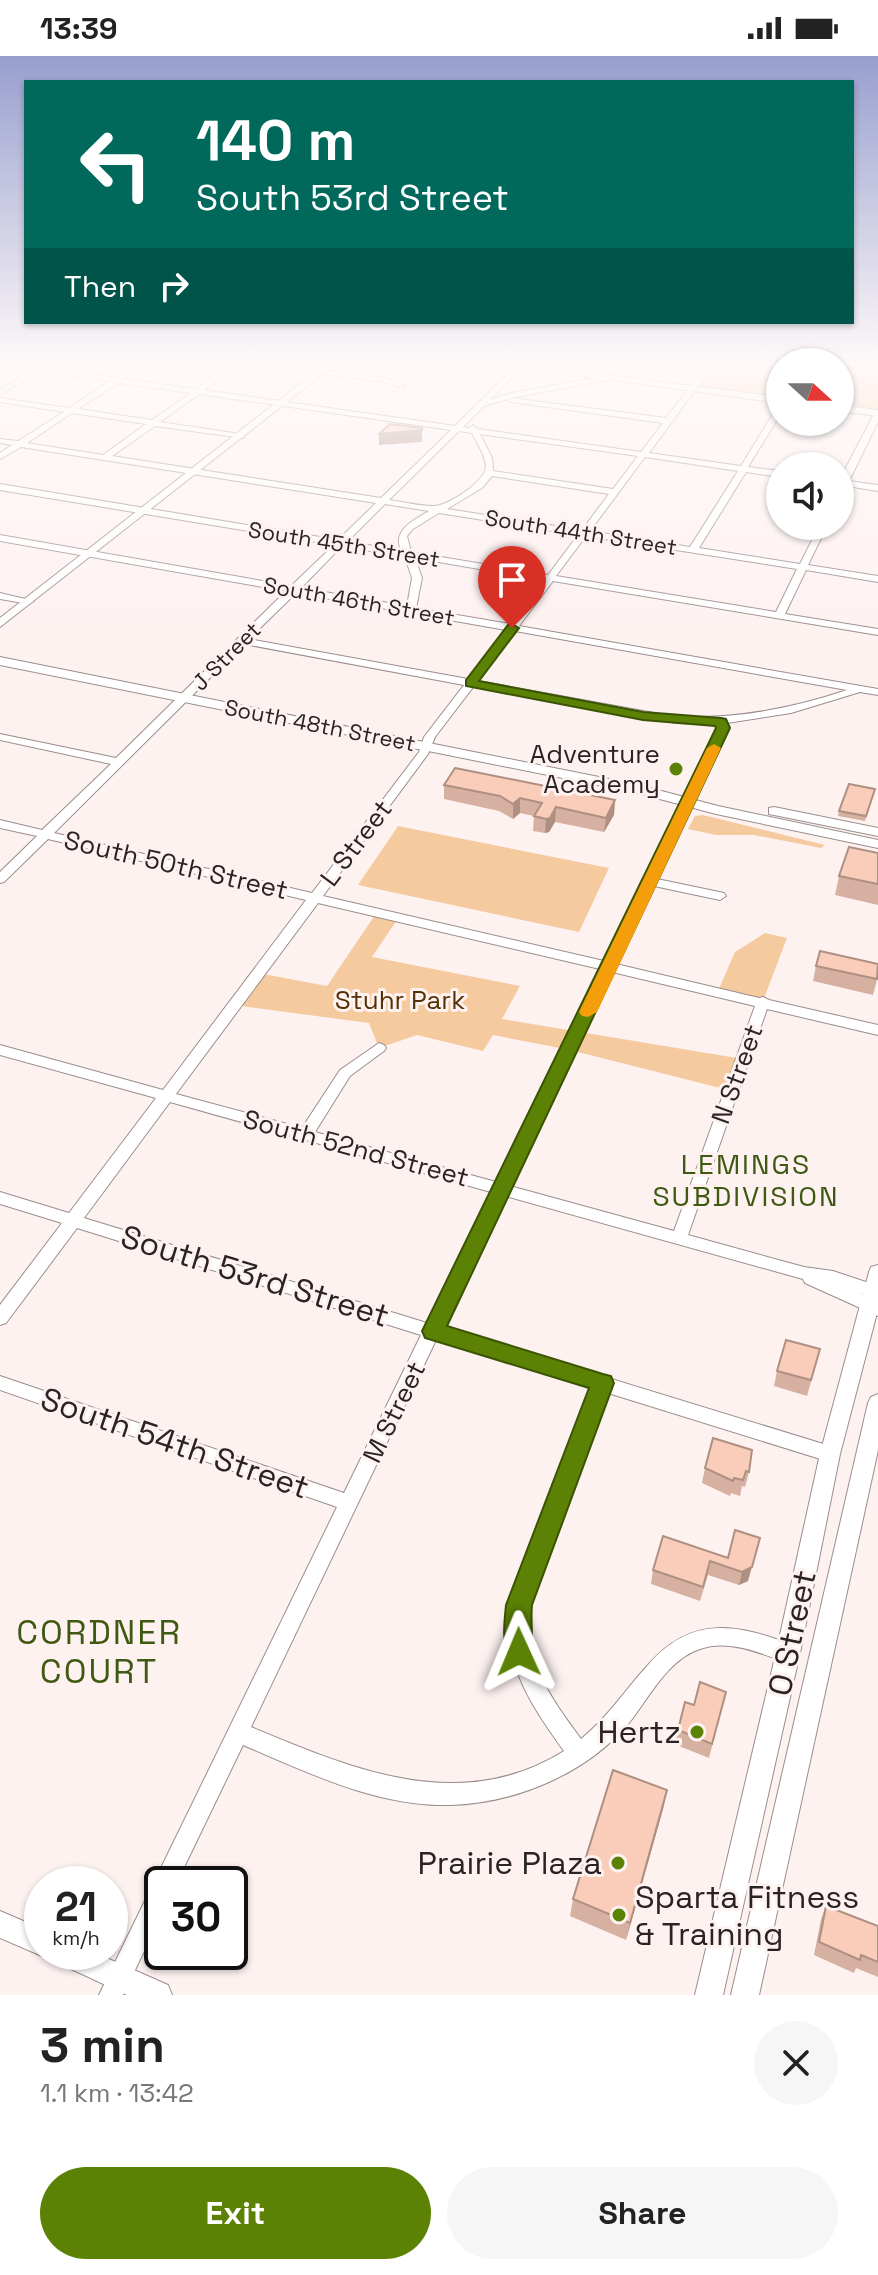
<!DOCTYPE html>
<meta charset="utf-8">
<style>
body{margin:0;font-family:"Space Grotesk",sans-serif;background:#f6f6f6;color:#222;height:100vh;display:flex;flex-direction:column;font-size:30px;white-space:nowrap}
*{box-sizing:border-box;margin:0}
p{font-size:26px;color:#767676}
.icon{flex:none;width:44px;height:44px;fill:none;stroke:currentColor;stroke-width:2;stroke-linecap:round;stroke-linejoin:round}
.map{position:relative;height:1939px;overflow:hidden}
.panel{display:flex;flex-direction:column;background:#fff;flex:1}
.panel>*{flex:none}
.guide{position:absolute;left:24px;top:24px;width:830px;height:244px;border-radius:0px;box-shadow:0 2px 6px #0004;background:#00695c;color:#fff;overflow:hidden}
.needle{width:52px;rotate:111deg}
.fabs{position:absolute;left:766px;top:292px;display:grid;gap:16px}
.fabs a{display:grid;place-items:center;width:88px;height:88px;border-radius:50%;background:#fff;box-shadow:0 2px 6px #0004;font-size:40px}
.speed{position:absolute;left:24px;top:1810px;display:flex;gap:16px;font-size:40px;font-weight:700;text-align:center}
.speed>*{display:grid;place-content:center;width:104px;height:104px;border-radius:50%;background:#fff;box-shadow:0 2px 6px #0004;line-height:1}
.speed small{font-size:20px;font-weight:400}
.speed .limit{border:4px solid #111;border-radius:12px;background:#fff;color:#111}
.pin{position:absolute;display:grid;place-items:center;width:68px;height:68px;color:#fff;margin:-82px -34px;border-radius:50% 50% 50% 0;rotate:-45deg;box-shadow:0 0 8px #0007}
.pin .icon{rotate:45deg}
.me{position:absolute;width:88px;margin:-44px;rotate:359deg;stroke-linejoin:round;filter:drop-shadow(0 0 6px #0008)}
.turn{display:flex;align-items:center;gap:28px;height:168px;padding:0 40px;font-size:36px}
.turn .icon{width:104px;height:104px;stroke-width:2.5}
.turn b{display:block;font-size:56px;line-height:68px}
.then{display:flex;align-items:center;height:76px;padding:0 40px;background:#0003;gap:16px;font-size:30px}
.round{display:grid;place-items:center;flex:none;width:84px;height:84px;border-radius:42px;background:#f6f6f6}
.headline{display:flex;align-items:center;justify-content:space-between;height:136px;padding:0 40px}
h1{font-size:48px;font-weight:700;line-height:60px}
.cta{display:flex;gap:16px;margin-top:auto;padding:16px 40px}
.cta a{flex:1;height:92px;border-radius:48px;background:#5b8204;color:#fff;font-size:32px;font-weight:700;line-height:92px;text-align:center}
.cta a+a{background:#f6f6f6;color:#222}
.status{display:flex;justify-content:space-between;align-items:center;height:56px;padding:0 40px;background:#fff;direction:ltr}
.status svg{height:22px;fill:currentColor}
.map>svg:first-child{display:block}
</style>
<div class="status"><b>13:39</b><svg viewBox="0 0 49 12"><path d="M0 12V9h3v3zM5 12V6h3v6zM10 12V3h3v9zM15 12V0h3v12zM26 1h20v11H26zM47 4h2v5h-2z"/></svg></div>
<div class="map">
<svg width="878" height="1939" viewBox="0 0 878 1939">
<rect width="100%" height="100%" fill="#fef2f1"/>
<!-- green -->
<g fill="#f6ca9f">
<path d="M710,310H780V341L696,330Z"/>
<path d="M840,310H878V353L840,348Z"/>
<path d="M703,759L825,789L821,792L754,779H716L688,773L695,760Z"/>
<path d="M398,770L609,812L579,876L358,829Z"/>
<path d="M377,856L399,861L372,901L520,930L502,963L743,1003L732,1035L570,994L493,979L483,995L417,979L379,992L369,967L234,949L258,917L327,930Z"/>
<path d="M765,877L787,882L763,945L718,935L735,896Z"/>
</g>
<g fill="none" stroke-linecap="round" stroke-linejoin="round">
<defs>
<g id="minor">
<path d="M38,310L116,322L134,310H142L124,323L196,333L228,310H236L204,334L455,370L516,310H523L490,344L512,337L604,320L608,322L607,324L511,342L666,362L706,310H713L649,397L741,410L776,353L780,351V359L748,411L780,415V421L746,416L699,492L800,508L819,470H827L808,509L878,520V526L806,514L785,558L878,573V579L553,525L519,570L878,633V639L860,636L791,657L727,667L728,675L657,823L724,837L726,840L720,844L654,830L616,908L759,942L763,941L769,944L878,969V979L767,953L688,1179L804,1211L833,1215L878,1230V1244L860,1237L878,1246V1260L805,1227L803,1223L505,1140L442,1271L830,1390L836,1392L839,1398L836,1404L830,1406L608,1337L529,1549C525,1607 548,1638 581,1683C608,1661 625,1634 648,1609C692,1558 738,1568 795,1590L798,1597L795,1604L788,1607C760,1597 729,1583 700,1593C668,1603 649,1642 629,1667C587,1717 517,1747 451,1749C377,1751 309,1717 243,1689L176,1828H162V1858L123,1939H99L337,1451L0,1334V1320L344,1437L421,1279L77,1172L6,1267L0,1269V1249L62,1167L0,1148V1136L69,1157L156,1042L0,999V989L163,1034L306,844L48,783L4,826L0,827V816L37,780L0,772V764L42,774L111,708L0,684V678L116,702L286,535L0,485V479L291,530L334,489L0,434V428L338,484L376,447L21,391L0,403V397L12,389L0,387V383L18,385L64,356L0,346V342L69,352L110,325L40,315L0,339V334ZM119,327L191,337L152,364L78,353ZM199,338L451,374L381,442L112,400L155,370L243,382L244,380L240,378L160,366ZM508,343L511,346L663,367L641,396L478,373L473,369L469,372L463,371L484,350ZM72,357L146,368L103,399L27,387ZM459,375L472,377C477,387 486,400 486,411C485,426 446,451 433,450C419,450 404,446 389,444ZM480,378L638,400L613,433L493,415L492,402ZM645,401L738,415L690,491L590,475ZM492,420L609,438L582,474L447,453L482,432ZM385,448L429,455C414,464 392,474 401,494L347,486ZM439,457L578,479L548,519L411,496L407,480L413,473ZM586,480L797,513L776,556L556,520ZM342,490L405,501L412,522L407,550L301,532ZM415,502L544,524L510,568L416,552L422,522ZM296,537L506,574L468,623L249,583ZM515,575L847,634C791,653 735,663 676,661L478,625ZM244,588L464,629L424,681L419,696L312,837L54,777ZM474,630L676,667L716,668V675L604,905L323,840L428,698L435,681ZM318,847L600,913L496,1126L315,1076L350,1020L384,995L386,992L384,989L379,987L340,1014L302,1072L176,1038ZM612,916L755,950L674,1175L510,1130ZM170,1046L491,1136L427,1267L84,1162ZM436,1284L592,1332L509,1549C504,1609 530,1648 564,1695C460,1760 352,1713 251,1671Z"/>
<path d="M261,310H281L319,316L322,314L386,322L406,330L402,332L385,326L323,318L319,320Z"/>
<path d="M878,356V366L849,425L878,429V435L847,430L843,437L840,438V423L874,358Z"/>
<path d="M0,537L34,545L29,548L0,543Z"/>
</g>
<g id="major">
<path d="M323,310H333L0,571V562Z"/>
<path d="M510,310H536L780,341V347Z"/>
<path d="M840,349L878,354V360L840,355Z"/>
<path d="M0,601L639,729L718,750L878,784V792L716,758L637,737L0,609Z"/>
<path d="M774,751L878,772V780L769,758V752Z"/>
<path d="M878,1209V1253L840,1398L800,1597L723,1939H695L776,1597L820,1398L869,1216L871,1211Z"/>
<path d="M878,1338V1394L759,1939H731L868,1347L871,1341Z"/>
<path d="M0,1855L42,1873V1896H93L168,1929L172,1939H127L54,1905L50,1897L42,1900L0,1882Z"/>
</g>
</defs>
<!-- minor casing -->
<use href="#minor" stroke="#9b8d8c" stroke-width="2"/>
<!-- major casing -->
<use href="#major" stroke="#9b8d8c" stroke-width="2"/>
<!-- minor -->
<use href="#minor" fill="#fff" fill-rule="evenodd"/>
<!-- major -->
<use href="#major" fill="#fff" fill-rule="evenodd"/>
</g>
<!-- wall -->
<g fill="#d6b0a0">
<path d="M444,729L615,744L614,759L604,776L555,766L549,776L545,777L533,775L534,760L520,757L513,763L499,755L444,743Z"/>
<path d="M874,738L865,765L838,760L839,755Z"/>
<path d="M878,797V849L835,839L839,820Z"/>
<path d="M816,910L878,920L873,939L813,925Z"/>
<path d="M820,1293L807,1340L774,1330L777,1315Z"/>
<path d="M705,1412L749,1416L745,1431L742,1430L740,1440L731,1437L730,1440L702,1427Z"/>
<path d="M735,1474L748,1525L739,1529L708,1519L700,1545L651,1528L653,1514L728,1502Z"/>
<path d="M726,1636L709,1702L674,1688L678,1674L694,1649Z"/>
<path d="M667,1734L663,1753L626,1884L570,1860L573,1843Z"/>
<path d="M826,1850L878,1870V1921L856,1912L854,1917L814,1899L821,1863Z"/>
</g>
<!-- shaded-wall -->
<g fill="#ae9082">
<path d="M422,374V386L379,389V378Z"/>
<path d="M520,742V757L513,763V748Z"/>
<path d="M615,744L614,759L604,776L606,762Z"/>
<path d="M556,751L555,766L549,776L545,777L546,763Z"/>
<path d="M760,1482L748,1525L739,1529L742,1516Z"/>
<path d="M667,1734L663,1753L626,1884L630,1867Z"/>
</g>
<!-- building -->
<g fill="#f9cdba" stroke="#ae9082" stroke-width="2">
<path d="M390,368L422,372V374L379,378Z"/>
<path d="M455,712L615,744L606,762L556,751L550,762L546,763L534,760L542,747L520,742L513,748L500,740L444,729Z"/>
<path d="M849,728L875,733L866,760L839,755Z"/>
<path d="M849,791L878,797V828L839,820Z"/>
<path d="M820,895L878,908L877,923L816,910Z"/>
<path d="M786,1284L820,1293L811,1324L777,1315Z"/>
<path d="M713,1382L752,1394L749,1416L746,1415L743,1424L734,1422L733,1425L705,1412Z"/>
<path d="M735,1474L760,1482L752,1511L742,1516L710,1505L703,1531L653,1514L663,1480L728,1502Z"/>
<path d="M700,1626L726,1636L712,1688L678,1674L685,1646L694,1649Z"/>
<path d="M613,1714L667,1734L630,1867L573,1843Z"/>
<path d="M826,1850L878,1870V1906L861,1899L860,1904L819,1886Z"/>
</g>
<!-- sky -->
<linearGradient id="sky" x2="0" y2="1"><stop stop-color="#989fce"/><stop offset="0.53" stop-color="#fff9f9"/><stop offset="1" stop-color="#fff9f9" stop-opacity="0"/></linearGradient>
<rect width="878" height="582" fill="url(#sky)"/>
<!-- route -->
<path fill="#5b8204" stroke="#3b5403" stroke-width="2" d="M512,568L519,572L479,625L643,656L721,662L726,663L730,672L447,1270L603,1318L611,1320L614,1327L532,1549C530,1567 535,1589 528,1605L519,1609L509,1605C502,1587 504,1568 506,1549L589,1332L425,1282L422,1275L716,672L715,670L643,664L466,630V624L508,569Z"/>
<!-- slow -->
<path fill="#f59e0b" d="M714,688L721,692L597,956L588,961L582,960L579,956L707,692Z"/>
<!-- markers -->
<g fill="#5b8204" stroke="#fef2f1" stroke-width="3">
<circle cx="676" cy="713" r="8"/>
<circle cx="697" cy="1676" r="8"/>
<circle cx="618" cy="1807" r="8"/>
<circle cx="619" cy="1859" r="8"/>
</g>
<g text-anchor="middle" stroke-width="6" stroke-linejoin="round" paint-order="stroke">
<!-- far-street labels -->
<g font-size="22" fill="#292423" stroke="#fef2f1">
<text transform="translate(581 476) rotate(9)" y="8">South 44th Street</text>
<text transform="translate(344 488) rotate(9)" y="8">South 45th Street</text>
<text transform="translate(359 545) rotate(10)" y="8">South 46th Street</text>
<text transform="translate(226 600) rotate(-45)" y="8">J Street</text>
<text transform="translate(320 669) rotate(11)" y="8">South 48th Street</text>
</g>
<!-- poi labels -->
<g font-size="26" fill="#292423" stroke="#fef2f1" text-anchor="end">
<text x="660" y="707">Adventure<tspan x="660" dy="30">Academy</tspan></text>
</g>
<!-- street labels -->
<g font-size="26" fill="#292423" stroke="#fef2f1">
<text transform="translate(356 787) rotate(-53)" y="9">L Street</text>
<text transform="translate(176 809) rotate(13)" y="9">South 50th Street</text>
<text transform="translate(737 1018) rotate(-70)" y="9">N Street</text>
<text transform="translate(356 1092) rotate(15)" y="9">South 52nd Street</text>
<text transform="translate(394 1356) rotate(-64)" y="9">M Street</text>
</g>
<!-- park labels -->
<g font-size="26" fill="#543105" stroke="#fef2f1">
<text x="400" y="953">Stuhr Park</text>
</g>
<!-- neighbourhood labels -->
<g font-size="28" letter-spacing="2" fill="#3f5912" stroke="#fef2f1">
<text x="746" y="1118">LEMINGS<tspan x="746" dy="32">SUBDIVISION</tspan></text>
</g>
<!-- near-street labels -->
<g font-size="32" fill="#292423" stroke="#fef2f1">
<text transform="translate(255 1220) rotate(17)" y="11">South 53rd Street</text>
<text transform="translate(175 1387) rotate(19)" y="11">South 54th Street</text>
<text transform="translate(792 1577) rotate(-78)" y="11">O Street</text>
</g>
<!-- near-poi labels -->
<g font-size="32" fill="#292423" stroke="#fef2f1" text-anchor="end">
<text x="681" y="1687">Hertz</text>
<text x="602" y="1818">Prairie Plaza</text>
<text x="635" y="1852" text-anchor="start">Sparta Fitness<tspan x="635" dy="37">&amp; Training</tspan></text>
</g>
<!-- near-neighbourhood labels -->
<g font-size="34" letter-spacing="2" fill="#3f5912" stroke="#fef2f1">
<text x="99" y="1588">CORDNER<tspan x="99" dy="39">COURT</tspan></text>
</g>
</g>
</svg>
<div class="fabs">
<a><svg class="needle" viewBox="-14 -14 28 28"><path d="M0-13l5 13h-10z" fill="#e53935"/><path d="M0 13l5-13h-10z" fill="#767676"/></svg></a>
<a><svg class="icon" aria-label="sound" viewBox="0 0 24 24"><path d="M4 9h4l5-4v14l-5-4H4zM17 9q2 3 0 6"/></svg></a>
</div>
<div class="speed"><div>21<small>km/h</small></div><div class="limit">30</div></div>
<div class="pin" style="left:512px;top:572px;background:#d93025"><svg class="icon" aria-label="arrive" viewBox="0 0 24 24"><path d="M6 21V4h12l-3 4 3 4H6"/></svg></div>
<svg class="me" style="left:519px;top:1596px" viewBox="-20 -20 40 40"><path d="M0-17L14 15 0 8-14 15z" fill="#5b8204" stroke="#fff" stroke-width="4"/></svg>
<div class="guide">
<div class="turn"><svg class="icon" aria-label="left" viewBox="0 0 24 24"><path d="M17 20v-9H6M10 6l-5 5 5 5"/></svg><div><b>140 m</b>South 53rd Street</div></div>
<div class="then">Then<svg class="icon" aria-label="right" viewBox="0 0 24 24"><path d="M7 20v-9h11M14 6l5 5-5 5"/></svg></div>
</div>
</div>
<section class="panel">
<div class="headline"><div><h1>3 min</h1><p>1.1 km · 13:42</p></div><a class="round"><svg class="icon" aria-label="close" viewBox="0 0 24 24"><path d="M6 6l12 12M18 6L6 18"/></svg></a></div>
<div class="cta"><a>Exit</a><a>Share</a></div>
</section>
